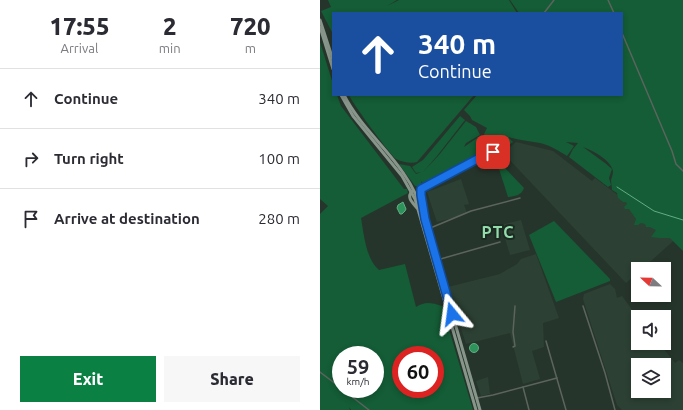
<!DOCTYPE html>
<meta charset="utf-8">
<style>
body{margin:0;font-family:Ubuntu,sans-serif;background:#f7f7f7;color:#2b2b33;height:100vh;display:flex;flex-direction:column;font-size:15px;white-space:nowrap}
*{box-sizing:border-box;margin:0}
p{font-size:13px;color:#7c7c81}
.icon{flex:none;width:22px;height:22px;fill:none;stroke:currentColor;stroke-width:2;stroke-linecap:round;stroke-linejoin:round}
.map{position:relative;flex:1;overflow:hidden}
.side{display:flex;flex-direction:column;background:#fff;width:320px}
.side>*{flex:none}
.guide{position:absolute;left:12px;top:12px;width:291px;height:84px;border-radius:0px;box-shadow:0 2px 6px #0003;background:#1a4fa0;color:#fff;overflow:hidden}
.needle{width:26px;rotate:292deg}
.controls{position:absolute;left:311px;top:262px;display:grid;gap:8px}
.controls a{display:grid;place-items:center;width:40px;height:40px;border-radius:0px;background:#fff;box-shadow:0 2px 6px #0003;font-size:20px}
.speed{position:absolute;left:12px;top:346px;display:flex;gap:8px;font-size:20px;font-weight:700;text-align:center}
.speed>*{display:grid;place-content:center;width:52px;height:52px;border-radius:50%;background:#fff;box-shadow:0 2px 6px #0003;line-height:1}
.speed small{font-size:10px;font-weight:400}
.speed .limit{border:6px solid #d22;background:#fff;color:#111}
.pin{position:absolute;display:grid;place-items:center;width:34px;height:34px;color:#fff;margin:-17px;border-radius:8px;box-shadow:0 2px 6px #0006}
.me{position:absolute;width:44px;margin:-22px;rotate:344deg;stroke-linejoin:round;filter:drop-shadow(0 0 3px #0008)}
.turn{display:flex;align-items:center;gap:14px;height:84px;padding:0 20px;font-size:18px}
.turn .icon{width:52px;height:52px;stroke-width:2.5}
.turn b{display:block;font-size:28px;line-height:34px}
.eta{display:flex;justify-content:space-evenly;align-items:center;height:68px;text-align:center}
.eta b{font-size:24px;font-weight:800;line-height:28px}
.action{display:flex;gap:8px;margin-top:auto;padding:8px 20px}
.action a{flex:1;height:46px;border-radius:0px;background:#0b8043;color:#fff;font-size:16px;font-weight:800;line-height:46px;text-align:center}
.action a+a{background:#f7f7f7;color:#2b2b33}
ul{padding:0;list-style:none}
li{display:flex;align-items:center;gap:12px;height:60px;padding:0 20px;border-top:1px solid #e1e1e2}
li div{flex:1}
li b{display:block;font-size:15px}
li em{font-style:normal}
main{display:flex;flex:1;min-height:0}
.map>svg:first-child{display:block}
</style>
<main>
<section class="side">
<div class="eta">
<div><b>17:55</b><p>Arrival</p></div>
<div><b>2</b><p>min</p></div>
<div><b>720</b><p>m</p></div>
</div>
<ul>
<li><svg class="icon" aria-label="ahead" viewBox="0 0 24 24"><path d="M12 20V5M6 11l6-6 6 6"/></svg><div><b>Continue</b></div><em>340 m</em></li>
<li><svg class="icon" aria-label="right" viewBox="0 0 24 24"><path d="M7 20v-9h11M14 6l5 5-5 5"/></svg><div><b>Turn right</b></div><em>100 m</em></li>
<li><svg class="icon" aria-label="arrive" viewBox="0 0 24 24"><path d="M6 21V4h12l-3 4 3 4H6"/></svg><div><b>Arrive at destination</b></div><em>280 m</em></li>
</ul>
<div class="action"><a>Exit</a><a>Share</a></div>
</section>
<div class="map">
<svg width="363" height="410" viewBox="0 0 363 410">
<rect width="100%" height="100%" fill="#26352b"/>
<!-- built -->
<g fill="#2c4033" fill-rule="evenodd">
<path d="M196,142L233,151L272,181L275,178L295,193L360,235L322,269H318V273L306,283L183,153Z"/>
<path d="M141,179L149,204L144,205L147,213L141,216L117,222L107,192Z"/>
<path d="M201,220L210,250L190,255L181,225Z"/>
<path d="M216,254L239,318L223,323L224,347L212,351L220,379L203,384L190,333L146,344L128,287L180,274L197,264L201,259Z"/>
<path d="M290,284L295,289L297,298L302,296L318,318V343H339L355,363L359,360L363,363V410H302L297,405L263,299L264,294ZM318,365H344V391H318Z"/>
<path d="M168,377L170,394L161,396L156,381Z"/>
</g>
<!-- green -->
<g fill="#145d36" fill-rule="evenodd">
<path d="M8,0H77L67,6L79,0H189L197,13H13V34L1,11L11,7Z"/>
<path d="M190,0H363V251L350,238H339L331,237L336,230L330,227H326L325,224L321,223L318,225H314L316,219L309,209H305L304,207L307,204L306,202H303L298,198L297,193L292,190C292,187 291,183 291,180C292,177 293,174 293,171C291,160 272,150 263,147L285,163L292,169L289,178L291,185L288,187L249,157L253,149L258,143L246,142L254,146L247,156C239,151 230,145 220,143C210,141 199,140 188,137L193,142L183,149L175,150L172,147V144L181,137H187L182,136L169,143L164,134L167,128L152,120L150,116L144,110L157,95H302V13H199Z"/>
<path d="M0,42L13,84V95H17L21,106L84,189H87L88,193L41,218C44,235 46,259 59,270L85,264L96,307C106,301 111,303 122,306L153,410H31L29,407L30,410H0V214L8,206L0,199ZM21,355H55V389H21ZM81,355H115V389H81Z"/>
<path d="M29,95H154L97,162C92,164 82,162 76,159C71,156 32,103 29,95Z"/>
<path d="M140,116L145,120L117,156L103,172L119,155L146,121L156,127L160,135L146,143L144,147L160,136L166,145L165,147L167,151L161,155L150,158L143,164L105,185L101,181L103,187L95,186L79,164L90,166L96,174L101,172L96,173L92,167L103,160Z"/>
<path d="M183,166L204,188C201,196 195,196 188,197L179,169Z"/>
<path d="M234,221L290,279V281L236,302L209,235Z"/>
</g>
<!-- water -->
<g fill="#2e935b" stroke="#63ad84">
<path d="M83,202L86,209L85,211L82,214H80L77,208L78,205Z"/>
<circle cx="154" cy="348" r="4.5"/>
</g>
<g fill="none" stroke-linecap="round" stroke-linejoin="round">
<!-- stream -->
<path stroke="#63ad84" stroke-width="1" d="M297,187L334,211L363,220"/>
<!-- street -->
<g stroke="#5c645e" stroke-width="1.5">
<path d="M288,0L294,13"/>
<path d="M224,13L234,0"/>
<path d="M302,33L352,151L356,164L363,171"/>
<path d="M101,189L163,156L173,152"/>
<path d="M108,229L151,211L200,198"/>
<path d="M117,260L180,242"/>
<path d="M263,306L285,373L295,410"/>
<path d="M226,341L246,410"/>
<path d="M193,347L195,346L193,332L195,306"/>
<path d="M0,372L21,388"/>
<path d="M203,387L209,410"/>
<path d="M22,389L49,410"/>
<path d="M157,398L173,395L237,378"/>
</g>
<!-- primary -->
<g stroke="#87958b" stroke-width="3">
<path d="M0,20L13,60"/>
<path d="M0,27L13,69"/>
<path d="M21,95L33,116L82,176L95,199L156,410"/>
<path d="M24,95C39,125 66,147 84,174C94,188 100,203 105,219L160,410"/>
<path d="M101,189V195L104,209"/>
<path d="M92,191C86,198 93,203 97,208"/>
</g>
</g>
<g fill="none" stroke-linecap="round" stroke-linejoin="round">
<defs>
<path id="route" d="M132,314L105,219L101,195V189L163,156L173,152"/>
</defs>
<!-- route casing -->
<use href="#route" stroke="#114b97" stroke-width="10"/>
<!-- route -->
<use href="#route" stroke="#1a73e8" stroke-width="7"/>
</g>
<g text-anchor="middle" stroke-width="4" stroke-linejoin="round" paint-order="stroke">
<!-- district labels -->
<g font-size="16" font-weight="bold" letter-spacing="1" fill="#93dcac" stroke="#1c2b21">
<text x="178" y="238">РТС</text>
</g>
</g>
</svg>
<div class="controls">
<a><svg class="needle" viewBox="-14 -14 28 28"><path d="M0-13l5 13h-10z" fill="#e53935"/><path d="M0 13l5-13h-10z" fill="#7c7c81"/></svg></a>
<a><svg class="icon" aria-label="sound" viewBox="0 0 24 24"><path d="M4 9h4l5-4v14l-5-4H4zM17 9q2 3 0 6"/></svg></a>
<a><svg class="icon" aria-label="layers" viewBox="0 0 24 24"><path d="M12 4l9 5-9 5-9-5zM3 14l9 5 9-5"/></svg></a>
</div>
<div class="speed"><div>59<small>km/h</small></div><div class="limit">60</div></div>
<div class="pin" style="left:173px;top:152px;background:#d93025"><svg class="icon" aria-label="arrive" viewBox="0 0 24 24"><path d="M6 21V4h12l-3 4 3 4H6"/></svg></div>
<svg class="me" style="left:132px;top:314px" viewBox="-20 -20 40 40"><path d="M0-17L14 15 0 8-14 15z" fill="#1a73e8" stroke="#fff" stroke-width="4"/></svg>
<div class="guide">
<div class="turn"><svg class="icon" aria-label="ahead" viewBox="0 0 24 24"><path d="M12 20V5M6 11l6-6 6 6"/></svg><div><b>340 m</b>Continue</div></div>
</div>
</div>
</main>
